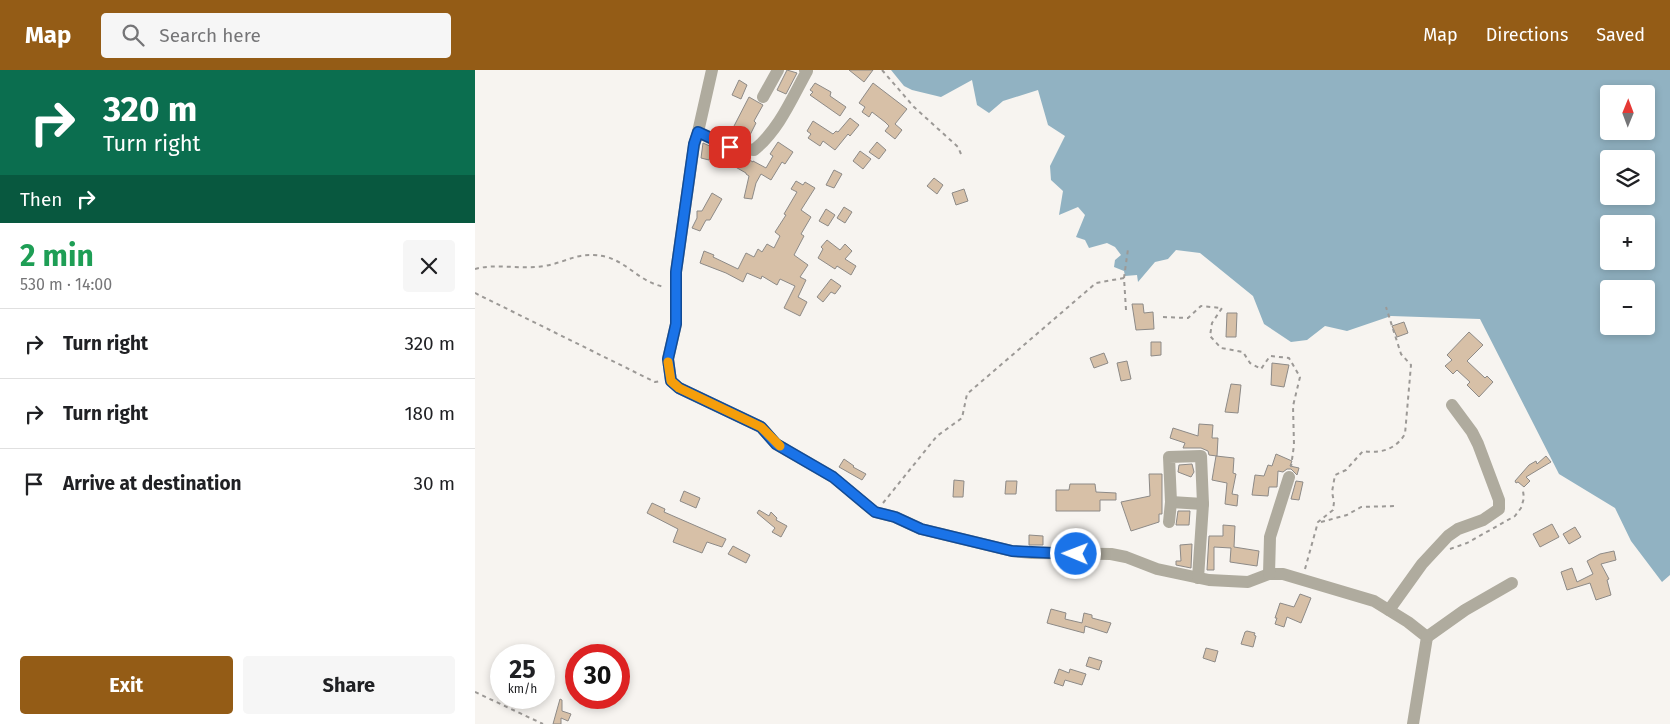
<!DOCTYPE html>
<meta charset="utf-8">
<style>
body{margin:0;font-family:"Fira Sans",sans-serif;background:#f6f6f6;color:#202124;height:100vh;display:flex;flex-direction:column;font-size:19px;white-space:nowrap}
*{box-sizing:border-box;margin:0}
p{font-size:16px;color:#757577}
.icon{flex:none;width:28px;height:28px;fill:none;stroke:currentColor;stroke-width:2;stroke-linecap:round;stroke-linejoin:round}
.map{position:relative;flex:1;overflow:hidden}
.side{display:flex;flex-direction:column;background:#fff;width:475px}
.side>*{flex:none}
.hud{background:#0b6e4f;color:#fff;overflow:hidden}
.needle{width:32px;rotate:1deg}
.controls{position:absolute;left:1125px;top:15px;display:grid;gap:10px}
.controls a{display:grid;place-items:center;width:55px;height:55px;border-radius:5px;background:#fff;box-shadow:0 2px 8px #0003;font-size:25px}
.speed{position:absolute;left:15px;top:574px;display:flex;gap:10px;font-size:25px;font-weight:700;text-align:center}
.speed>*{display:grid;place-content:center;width:65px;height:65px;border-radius:50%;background:#fff;box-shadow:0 2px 8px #0003;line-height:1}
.speed small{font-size:12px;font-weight:400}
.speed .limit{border:8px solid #d22;background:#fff;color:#111}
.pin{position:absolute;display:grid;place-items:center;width:42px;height:42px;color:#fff;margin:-21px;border-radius:10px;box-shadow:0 2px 8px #0006}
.me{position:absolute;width:55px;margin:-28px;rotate:271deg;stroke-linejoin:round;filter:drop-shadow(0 0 4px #0008)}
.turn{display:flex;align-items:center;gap:18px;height:105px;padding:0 20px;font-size:22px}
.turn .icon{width:65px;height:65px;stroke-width:2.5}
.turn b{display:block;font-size:35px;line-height:42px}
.then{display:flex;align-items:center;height:48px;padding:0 20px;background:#0003;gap:10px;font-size:19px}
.round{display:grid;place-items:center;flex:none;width:52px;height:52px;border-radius:5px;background:#f6f6f6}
.headline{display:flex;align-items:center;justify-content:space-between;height:85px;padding:0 20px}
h1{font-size:30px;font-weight:700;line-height:38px;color:#1e9e55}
.primary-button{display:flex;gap:10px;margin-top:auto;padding:10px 20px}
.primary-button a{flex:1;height:58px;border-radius:5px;background:#945c16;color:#fff;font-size:20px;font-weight:700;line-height:58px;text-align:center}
.primary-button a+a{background:#f6f6f6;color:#202124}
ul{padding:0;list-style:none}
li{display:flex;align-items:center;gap:15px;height:70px;padding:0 20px;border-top:1px solid #e0e0e0}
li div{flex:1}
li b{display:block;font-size:19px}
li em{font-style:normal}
header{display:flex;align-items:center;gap:30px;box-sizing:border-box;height:70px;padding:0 25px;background:#945c16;color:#fff}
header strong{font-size:24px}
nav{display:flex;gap:28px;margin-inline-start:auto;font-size:18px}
.search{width:350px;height:45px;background:#f6f6f6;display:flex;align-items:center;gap:12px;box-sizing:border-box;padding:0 18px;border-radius:5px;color:#757577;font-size:19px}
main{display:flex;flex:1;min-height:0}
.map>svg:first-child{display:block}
</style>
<header>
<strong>Map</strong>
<div class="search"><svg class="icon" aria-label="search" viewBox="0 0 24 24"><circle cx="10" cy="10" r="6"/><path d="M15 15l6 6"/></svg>Search here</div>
<nav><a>Map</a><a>Directions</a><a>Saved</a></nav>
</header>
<main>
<section class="side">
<div class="hud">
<div class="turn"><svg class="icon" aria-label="right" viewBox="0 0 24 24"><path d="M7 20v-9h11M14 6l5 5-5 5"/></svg><div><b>320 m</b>Turn right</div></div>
<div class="then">Then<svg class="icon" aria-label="right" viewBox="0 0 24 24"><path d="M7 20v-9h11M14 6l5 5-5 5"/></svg></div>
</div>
<div class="headline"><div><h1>2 min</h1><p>530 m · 14:00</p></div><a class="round"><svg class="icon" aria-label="close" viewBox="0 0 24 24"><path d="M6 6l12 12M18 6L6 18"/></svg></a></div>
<ul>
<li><svg class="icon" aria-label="right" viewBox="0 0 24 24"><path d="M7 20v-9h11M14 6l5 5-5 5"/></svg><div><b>Turn right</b></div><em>320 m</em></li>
<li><svg class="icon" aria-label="right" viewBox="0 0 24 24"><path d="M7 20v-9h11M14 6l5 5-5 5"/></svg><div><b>Turn right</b></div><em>180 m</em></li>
<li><svg class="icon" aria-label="arrive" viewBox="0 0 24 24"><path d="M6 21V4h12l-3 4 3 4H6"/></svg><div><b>Arrive at destination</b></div><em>30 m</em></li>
</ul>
<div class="primary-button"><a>Exit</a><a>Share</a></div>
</section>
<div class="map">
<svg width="1195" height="654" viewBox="0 0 1195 654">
<rect width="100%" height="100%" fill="#f7f4f0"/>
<!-- water -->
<path fill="#91b2c2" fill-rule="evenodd" d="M416,0H1195V505L1187,512L1156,471L1140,438L1084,404L1005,249L916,246L872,261L850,256L832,270L816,272L789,254L778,226L725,183L701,180L693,189L680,192L663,212L662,205L650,206L649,201L639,197L640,190L646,185L640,177L632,173L614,178L610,170L601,167L610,145L603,137L584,145L588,121L576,110L575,96L590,66L573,55L563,20L528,31L514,43L502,35L497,10L466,27L437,20L429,16ZM1134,24H1171V61H1134ZM1134,89H1171V126H1134ZM1134,154H1171V191H1134ZM1134,219H1171V256H1134Z"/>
<!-- building -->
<g fill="#d7c0a7" stroke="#8d8a87">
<path d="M312,0L322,3L311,24L302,20Z"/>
<path d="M374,0H398L389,12Z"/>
<path d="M264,10L272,15L266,29L257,25Z"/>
<path d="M340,13L356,22L355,26L371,37L365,46L335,25L338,22L335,20Z"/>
<path d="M398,13L432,39L420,54L427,60L420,69L410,61L414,56L410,52L397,42L394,47L387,42L390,37L384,33Z"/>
<path d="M274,27L288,35L279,51L281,53L274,67L258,58Z"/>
<path d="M375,48L384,55L375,66L373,64L360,80L348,71L345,76L333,68L336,64L332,61L338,51L358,64L361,61L363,62Z"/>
<path d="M303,72L318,82L310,94L307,92L296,110L286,104L281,113L277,129L269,128L274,106L271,104V103L236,83L234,90L226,88L228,73L252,84L269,87L278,92V91L291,98L298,86L295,84Z"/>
<path d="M402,72L411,80L404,89L394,82Z"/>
<path d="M385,81L396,89L388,99L378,91Z"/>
<path d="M359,100L367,104L359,118L351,115Z"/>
<path d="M459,108L468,115L462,124L452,116Z"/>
<path d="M321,111L328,115L330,112L340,118L326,140L336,147L326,164L329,166L319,185L333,195L325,207L331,210L323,227L332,232L325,246L309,238L320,216L305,209L302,215L287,206L286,209L272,203L268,212L251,203L225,193L229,181L239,185L238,187L263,199L271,183L279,187L283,179L287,182L292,174L299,178L305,166L300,162L311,145L309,144L322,122L316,119Z"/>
<path d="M489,119L493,131L481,135L477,123Z"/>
<path d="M237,123L247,129L235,150H231L225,161L217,158L222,148V141H227Z"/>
<path d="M369,137L377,142L370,153L362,148Z"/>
<path d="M351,139L360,145L353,156L344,151Z"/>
<path d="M352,170L365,180L370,174L377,181L370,189L381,196L376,205L362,196L360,199L343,188L348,179L346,177Z"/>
<path d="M356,209L366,216L360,224L356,222L348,232L342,227Z"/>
<path d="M657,234H668L669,243L678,242L679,259L661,260Z"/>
<path d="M752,243H762L761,267H751Z"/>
<path d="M929,252L933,263L922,267L917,256Z"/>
<path d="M994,262L1008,275L992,291L1010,308L1012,306L1018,312L1004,327L992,315L995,312L982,300L978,304L970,296L977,290L972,285Z"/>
<path d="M676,272H686V285L676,286Z"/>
<path d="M629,283L633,293L619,298L615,288Z"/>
<path d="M652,291L656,309L646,311L642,293Z"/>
<path d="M797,293L814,295L809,317L796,315Z"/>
<path d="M756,314L766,315L763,343L750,342Z"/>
<path d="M724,354L738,355L737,368H743L742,386L734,385L733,381L726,378H708L710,373L695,368L698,358L723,366Z"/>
<path d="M801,384L817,391L815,396L824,398L822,405L816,399H812L808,402L803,401L802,417H794L793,426L777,425L780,405L789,406L793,395L797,396Z"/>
<path d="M741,386L759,388L758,403L761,404L757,424L763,425L762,436L750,434L752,413L737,410Z"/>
<path d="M1071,386L1076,392L1051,407L1055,411L1049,417L1043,412L1041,413L1040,411L1054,395L1061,391L1062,394Z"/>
<path d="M369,389L379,396L378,397L391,404L387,410L364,397Z"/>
<path d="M717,394L719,402L716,407L703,402L704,395Z"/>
<path d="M674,404H687V444H684V452L656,461L646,432L675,426Z"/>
<path d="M479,410L489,411L488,427H478Z"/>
<path d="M531,411H542L541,424H530Z"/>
<path d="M821,411L828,412L824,430L816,429Z"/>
<path d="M595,414H620L621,422L641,423V430H625V441H581V420H594Z"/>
<path d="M209,421L225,428L221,438L205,431Z"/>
<path d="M177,433L190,439L189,442L251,469L247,477L232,472L227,483L198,472L203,459L172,443Z"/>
<path d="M284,440L294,446L296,442L302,448L301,450L312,456L306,467L297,462L300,458L282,443Z"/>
<path d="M703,441H715L714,455H701Z"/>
<path d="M1077,454L1084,467L1065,477L1058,464Z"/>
<path d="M748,455L760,456L759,477L784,481L782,496L755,492L756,478L739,477V500H732L734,466H748Z"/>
<path d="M1100,457L1106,467L1094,474L1088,464Z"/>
<path d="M554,465L568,466V475H554Z"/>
<path d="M717,474L716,498L701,495V491H706L705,475Z"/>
<path d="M258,476L275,485L271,493L253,484Z"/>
<path d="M1139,481L1141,490L1126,494L1134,509L1132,510L1136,525L1121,530L1115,513L1092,520L1086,502L1097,498L1102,512L1118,504L1112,491L1125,484Z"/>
<path d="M825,524L836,528L826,553L812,547L809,557L800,554L802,548H800L805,533L819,537Z"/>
<path d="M576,539L591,543L590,549L607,553L609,543L617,545V548L636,553L632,563L610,556L609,563L572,553Z"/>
<path d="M772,561L780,563L779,565L781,566L778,577L766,574L770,562Z"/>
<path d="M731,578L743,581L740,592L728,588Z"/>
<path d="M614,587L627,591L624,600L611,596Z"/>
<path d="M584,599L594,603L595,599L611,604L607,615L590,610L588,616L579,613Z"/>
<path d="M85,629L87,630V641L96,644L93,651L86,648V654H78Z"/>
</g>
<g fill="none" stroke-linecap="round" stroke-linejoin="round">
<!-- path -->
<g stroke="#9c9996" stroke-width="2" stroke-dasharray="4 4" stroke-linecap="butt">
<path d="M407,0L439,37L483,77L486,84"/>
<path d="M0,199C22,193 46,200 69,196C94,192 104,180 132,187C153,193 166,213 190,217"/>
<path d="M0,223L180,312L186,311"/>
<path d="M651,240L649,208L653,179"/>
<path d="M688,247L713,248L726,236L747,238L737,253L735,266L746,278L768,282L775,293L786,299L795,286L814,288L825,307L818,336L819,375L816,397"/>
<path d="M408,433L462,366L487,348L492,324L621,213L649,208"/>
<path d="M846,452L872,445L886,437L920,436"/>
<path d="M975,479L992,473L1040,446L1046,438L1049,428L1048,421"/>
<path d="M830,499L843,452L858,440L859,432L857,422L860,405L871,400L888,381C906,384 921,379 930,364L936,295L926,284L911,237"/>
<path d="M0,622L68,654"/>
</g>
<!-- minor -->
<g stroke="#afab9e" stroke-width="12">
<path d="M330,0L332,1C317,28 304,60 279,80L255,77L223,62L219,75L201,202V254L193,289L196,311L204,318L286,357L301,374L358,407L400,442L420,447L446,459L537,481L557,483L636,484L651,487L682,499L734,510L773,512L794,504H808L899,531L933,552L952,567L938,654"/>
<path d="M288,27L303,0"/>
<path d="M223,62L237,0"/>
<path d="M696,432L728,434"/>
<path d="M694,452L696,432L694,387L726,386L728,434L723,508"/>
<path d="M794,504L795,467L814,407"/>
<path d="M914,540L947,494L973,466L983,459L1008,450L1024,439V430L1003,374L997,362L977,335"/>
<path d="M952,567L990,540L1037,513"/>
</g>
</g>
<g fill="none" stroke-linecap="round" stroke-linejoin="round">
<defs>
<path id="route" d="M255,77L223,62L219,74L201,202V254L193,289L196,311L204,318L286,357L301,374L358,407L400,442L420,447L446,459L537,481L601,484"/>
</defs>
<!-- route casing -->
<use href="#route" stroke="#114b97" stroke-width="12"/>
<!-- route -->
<use href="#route" stroke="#1a73e8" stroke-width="9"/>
<!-- slow -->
<path stroke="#f59e0b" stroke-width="9" d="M193,292L196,311L204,318L286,357L305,376"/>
</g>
</svg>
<div class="controls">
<a><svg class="needle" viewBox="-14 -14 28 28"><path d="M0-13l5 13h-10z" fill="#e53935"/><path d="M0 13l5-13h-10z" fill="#757577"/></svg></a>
<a><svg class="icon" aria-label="layers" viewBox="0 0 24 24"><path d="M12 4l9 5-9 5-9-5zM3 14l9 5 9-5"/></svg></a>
<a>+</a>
<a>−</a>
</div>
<div class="speed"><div>25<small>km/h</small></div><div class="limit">30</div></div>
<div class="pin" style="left:255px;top:77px;background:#d93025"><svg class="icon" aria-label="arrive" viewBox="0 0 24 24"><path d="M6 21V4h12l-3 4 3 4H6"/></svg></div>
<svg class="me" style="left:601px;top:484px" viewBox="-20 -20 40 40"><circle r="17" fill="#1a73e8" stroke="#fff" stroke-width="3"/><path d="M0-11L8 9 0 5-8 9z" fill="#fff"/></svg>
</div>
</main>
